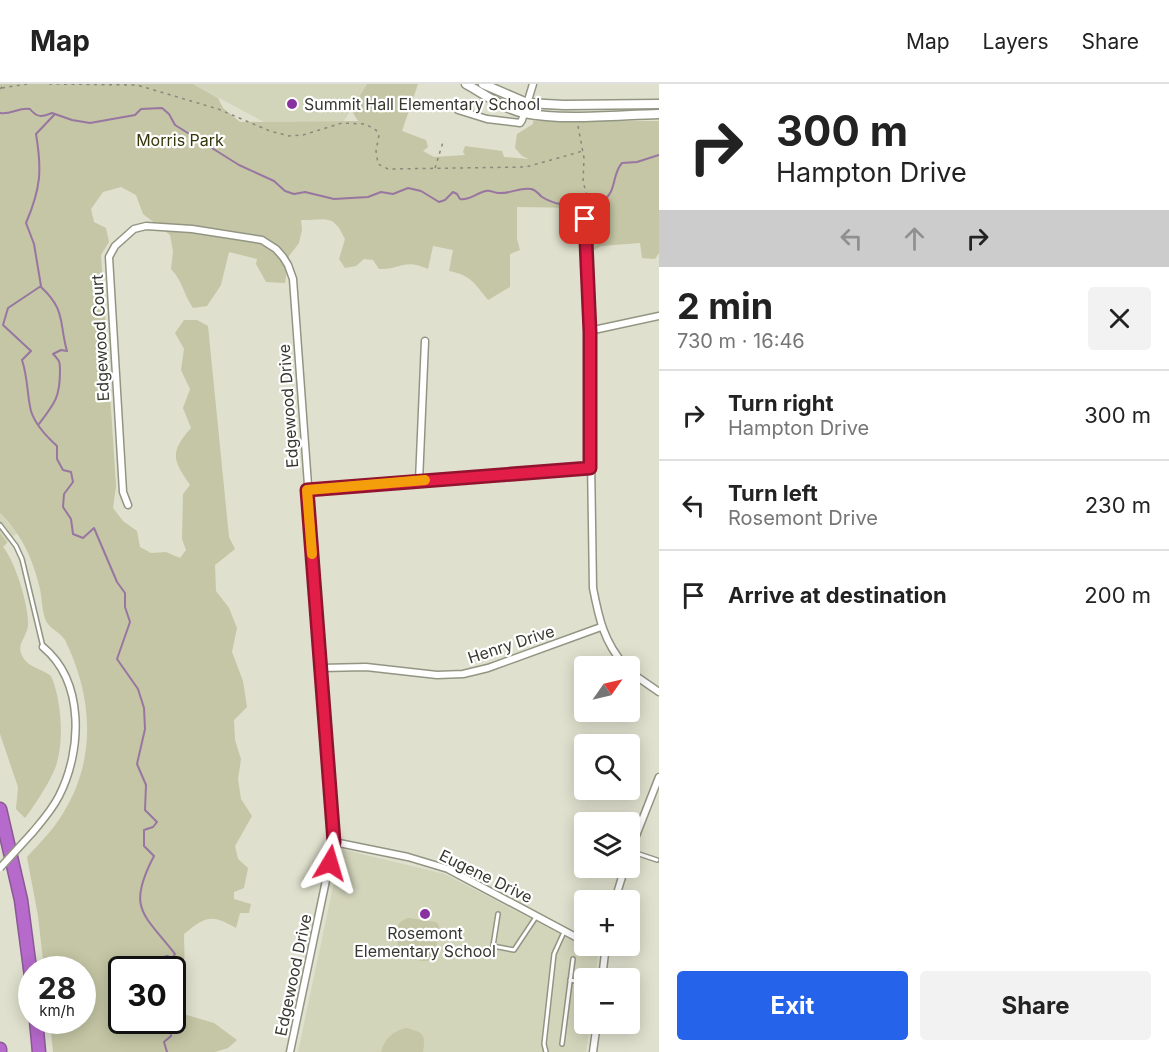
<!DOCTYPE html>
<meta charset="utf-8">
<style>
body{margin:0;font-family:Inter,sans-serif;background:#f2f2f2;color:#222;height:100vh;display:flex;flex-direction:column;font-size:22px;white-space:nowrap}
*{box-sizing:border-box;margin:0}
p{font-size:20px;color:#767676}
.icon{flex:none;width:33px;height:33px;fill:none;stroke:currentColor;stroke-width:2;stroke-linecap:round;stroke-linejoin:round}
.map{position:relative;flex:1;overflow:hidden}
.details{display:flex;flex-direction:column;background:#fff;width:510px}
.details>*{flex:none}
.top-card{background:#fff;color:#222;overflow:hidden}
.needle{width:39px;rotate:56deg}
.buttons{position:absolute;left:574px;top:572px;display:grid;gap:12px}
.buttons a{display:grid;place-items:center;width:66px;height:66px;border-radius:6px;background:#fff;box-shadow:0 3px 15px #0003;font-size:30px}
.speed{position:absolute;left:18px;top:872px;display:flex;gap:12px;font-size:30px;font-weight:700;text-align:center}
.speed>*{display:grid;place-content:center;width:78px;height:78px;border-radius:50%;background:#fff;box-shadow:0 3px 15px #0003;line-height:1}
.speed small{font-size:15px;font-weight:400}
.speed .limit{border:3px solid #111;border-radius:9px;background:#fff;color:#111}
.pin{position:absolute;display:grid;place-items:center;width:51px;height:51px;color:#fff;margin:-26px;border-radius:12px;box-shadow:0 3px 9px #0006}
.me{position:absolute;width:66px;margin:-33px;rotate:7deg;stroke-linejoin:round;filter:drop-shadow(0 0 4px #0008)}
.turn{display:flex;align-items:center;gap:21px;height:126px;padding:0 18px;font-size:27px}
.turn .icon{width:78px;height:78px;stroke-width:2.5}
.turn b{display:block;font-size:42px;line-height:51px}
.lanes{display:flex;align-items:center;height:57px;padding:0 18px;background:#0003;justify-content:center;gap:30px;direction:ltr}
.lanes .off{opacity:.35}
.round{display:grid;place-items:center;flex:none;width:63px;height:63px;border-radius:6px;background:#f2f2f2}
.headline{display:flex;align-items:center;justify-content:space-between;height:102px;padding:0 18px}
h1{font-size:36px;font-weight:700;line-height:45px}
.primary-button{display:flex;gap:12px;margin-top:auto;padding:12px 18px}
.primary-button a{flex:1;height:69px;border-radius:6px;background:#2563eb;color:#fff;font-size:24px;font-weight:700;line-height:69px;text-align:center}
.primary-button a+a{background:#f2f2f2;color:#222}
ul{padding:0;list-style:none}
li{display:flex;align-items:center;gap:18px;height:90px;padding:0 18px;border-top:2px solid #e0e0e0}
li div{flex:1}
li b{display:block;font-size:22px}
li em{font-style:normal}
header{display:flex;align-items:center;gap:36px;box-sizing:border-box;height:84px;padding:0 30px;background:#fff;border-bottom:2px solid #e0e0e0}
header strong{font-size:28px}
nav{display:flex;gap:33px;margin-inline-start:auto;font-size:21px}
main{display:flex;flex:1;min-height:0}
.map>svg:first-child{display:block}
</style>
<header>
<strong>Map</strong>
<nav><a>Map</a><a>Layers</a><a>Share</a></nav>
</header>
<main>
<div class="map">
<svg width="659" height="968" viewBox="0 0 659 968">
<rect width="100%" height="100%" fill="#dfe0cd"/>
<!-- built -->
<g fill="#d3d5bb">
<path d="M193,0H367L344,37L264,38Z"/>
<path d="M0,429L17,449L0,465Z"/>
<path d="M341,765L445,790L598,870L595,894H585V939H590L586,968H298Z"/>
</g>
<!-- green -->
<g fill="#c4c6a5">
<path d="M0,0H193L218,14L223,24L240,38L358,37L351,26L367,0H418L402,47L426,56L428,63L423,67L434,73L465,71L463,68L465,62L502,67L504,73L529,75L522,72L515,64L517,50L533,40V37H659V169L655,175L642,174L640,159L601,162L591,168L594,137L582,124L517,123V155L520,166L510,170V203L488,216C475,200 471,191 449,187L453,166L433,162L428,185C402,174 402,186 379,185L373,176L364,175L356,182L345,184L339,175L345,155C333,129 327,136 301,136L302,146L299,159L289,172L285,199L266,198L256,180L257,175L229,168L221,201L207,222L193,224C183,209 183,198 171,185L173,167L170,151L143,130L136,111L121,103L103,108L91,125L94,138L106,144L109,158L101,171L116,402L113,424L123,437L137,447L140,463L151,469L166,468L180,474L186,466L182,455L183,410L190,401C173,376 169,369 191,344L183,324L190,305L181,286L184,265L175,249L184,236H197L208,242L229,453L235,465L215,481L216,507L229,524L237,544L232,568L243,597L247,623L234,636L235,656L241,675L238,695L241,715L252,732L235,762L238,775L248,784L244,804L234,808V815L251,820L249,829H240L236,844C211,830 206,832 184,850L185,900L173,910L172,885H122V936H172L173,919L180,929L214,939L237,956L228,964L215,968H53L50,936H82V885H44L38,832L27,773C39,760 53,746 62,731C97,676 93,613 65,556C60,548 50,545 46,537C42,528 42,515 40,505C33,475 22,451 0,429Z"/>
<path d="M0,449L7,459L3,463C15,477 29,522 28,541C27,554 14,561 24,575C30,584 43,585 51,592C62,617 65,662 54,687C46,704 36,719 25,734L16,725L18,703L0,650Z"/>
<path d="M408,834L436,838L439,842L436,869L432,876C400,884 382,842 408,834Z"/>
<path d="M406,944C423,948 426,950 423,968H381C384,955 393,947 406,944Z"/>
</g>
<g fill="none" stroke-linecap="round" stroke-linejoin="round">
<!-- stream -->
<g stroke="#9876a1" stroke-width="2">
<path d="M0,29C11,31 19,23 30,25C37,34 42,33 52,29L72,36L90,39L135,31L141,25L162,24L169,30L175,41L239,81L274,97L285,107L294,110L305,108L334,115L368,113L381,108L393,110L408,104L421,107L439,118L445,116L453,108L457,110L460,115C469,117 476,109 486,107C491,106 494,109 499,109C510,110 520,103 531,105C537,106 538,110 542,113C556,122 586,126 601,118C618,108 611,91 622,79L637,78L659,71"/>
<path d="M55,30L36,50C42,86 41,104 26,139L34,160L41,202L8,224L3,241L31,267L22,276C28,294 27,311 31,327C35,340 47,353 57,362V375L63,386L71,388L73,398L64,410L63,423L71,435L73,450L83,454L94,444L117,498L125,509V523L130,538L117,575L138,605L144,624L145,645L137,680L146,701L145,726L157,738L153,743L144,746V762L154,772C126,825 144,830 175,870L172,874L167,872L161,874L169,884L167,885"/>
<path d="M39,340C55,319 60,313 60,287C60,278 60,277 53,270L61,266L67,267C59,239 66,226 41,203"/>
<path d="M162,936L170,942L171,952L164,958L167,968"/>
</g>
<defs>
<g id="service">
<path d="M0,441L16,462L22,475L43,563"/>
<path d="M630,767L657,776"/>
<path d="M498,830L493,862L514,866L536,833"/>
<path d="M570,896L585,899"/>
<path d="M562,960L573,875"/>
<path d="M546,968L544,960L554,870L564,848"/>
</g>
<g id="minor">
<path d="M458,26L487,35L520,39L522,36L533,0"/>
<path d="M585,135L589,247L593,504C599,535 604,558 625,582"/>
<path d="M589,247L659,232"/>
<path d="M419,397L425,257"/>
<path d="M307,406L590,384"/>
<path d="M128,421L123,408L109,173L115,162L134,145L146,142L192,145L262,156L276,165L283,173L288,181L293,195L334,758L290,968"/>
<path d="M321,584L366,583L437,591L463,590L488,584L601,543"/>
<path d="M630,588L659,608"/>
<path d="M32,749C42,737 52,726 59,712C82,667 85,598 43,563"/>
<path d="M334,758L408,773L448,785L585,858"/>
<path d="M630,767L659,693"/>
<path d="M615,816L625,783"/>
<path d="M591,861L605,868"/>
<path d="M602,894L606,861"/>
<path d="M593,968L597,939"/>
</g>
<g id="tertiary">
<path d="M466,0C484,10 504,25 524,29C564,37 618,31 659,30"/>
<path d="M483,0L527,19L564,21L659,20"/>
</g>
<g id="motorway">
<path d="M0,725L21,816L32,900"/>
<path d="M36,936L39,968"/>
<path d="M0,965V968"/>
</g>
</defs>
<!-- service casing -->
<use href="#service" stroke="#939583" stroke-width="6"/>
<!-- minor casing -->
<use href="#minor" stroke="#939583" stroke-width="9"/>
<!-- tertiary casing -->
<use href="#tertiary" stroke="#939583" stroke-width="11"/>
<!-- motorway casing -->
<use href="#motorway" stroke="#8a5895" stroke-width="15"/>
<!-- path -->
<g stroke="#88897c" stroke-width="1.5" stroke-dasharray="3 4.5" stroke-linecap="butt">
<path d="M49,0L137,1L218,25L270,47L289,52L303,51L342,39L365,40L376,46L379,51L376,67L378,80L388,85L526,83L583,67"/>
<path d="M2,4L27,0"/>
<path d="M0,5L5,0"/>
<path d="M578,42L584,74L583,98L587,111V129"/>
<path d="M435,84L443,58"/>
</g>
<!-- service -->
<use href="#service" stroke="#fff" stroke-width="3"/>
<!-- minor -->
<use href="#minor" stroke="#fff" stroke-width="6"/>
<!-- tertiary -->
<use href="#tertiary" stroke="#fff" stroke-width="8"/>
<!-- motorway -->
<use href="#motorway" stroke="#b66acb" stroke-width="12"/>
<defs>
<path id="minor-bridge" d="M0,784L32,749"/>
</defs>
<!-- minor-bridge casing -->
<use href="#minor-bridge" stroke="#939583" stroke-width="9" stroke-linecap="butt"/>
<!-- minor-bridge -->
<use href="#minor-bridge" stroke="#fff" stroke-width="6"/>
</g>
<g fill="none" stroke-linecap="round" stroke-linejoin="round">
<defs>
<path id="route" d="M330,779L334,758L307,406L590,384V248L585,135"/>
</defs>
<!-- route casing -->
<use href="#route" stroke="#92132f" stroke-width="15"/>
<!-- route -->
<use href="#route" stroke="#e11d48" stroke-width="10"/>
<!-- slow -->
<path stroke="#f59e0b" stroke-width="10" d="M312,470L307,406L425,396"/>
</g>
<!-- markers -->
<g fill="#88329f" stroke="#fff" stroke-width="2">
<circle cx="292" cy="20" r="6"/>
<circle cx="425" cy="830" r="6"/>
</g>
<g text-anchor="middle" stroke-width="4.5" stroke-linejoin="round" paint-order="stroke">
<!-- poi labels -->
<g font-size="16" fill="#373830" stroke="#fff" text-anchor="start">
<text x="304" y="26">Summit Hall Elementary School</text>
<text x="425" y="855" text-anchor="middle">Rosemont<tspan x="425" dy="18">Elementary School</tspan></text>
</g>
<!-- park labels -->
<g font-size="16" fill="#36370a" stroke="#fff">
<text x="180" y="62">Morris Park</text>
</g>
<!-- street labels -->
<g font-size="16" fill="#373830" stroke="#fff">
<text transform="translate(100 254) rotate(-93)" y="6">Edgewood Court</text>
<text transform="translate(288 322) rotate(-94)" y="6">Edgewood Drive</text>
<text transform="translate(511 560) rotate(-18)" y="6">Henry Drive</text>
<text transform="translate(486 792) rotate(26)" y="6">Eugene Drive</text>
<text transform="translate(293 891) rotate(-78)" y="6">Edgewood Drive</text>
</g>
</g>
</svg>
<div class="buttons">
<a><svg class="needle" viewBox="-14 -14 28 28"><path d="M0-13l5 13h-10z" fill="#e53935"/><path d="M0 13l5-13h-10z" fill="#767676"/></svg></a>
<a><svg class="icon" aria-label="search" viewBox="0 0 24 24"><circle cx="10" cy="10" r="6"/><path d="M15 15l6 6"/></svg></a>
<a><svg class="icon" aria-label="layers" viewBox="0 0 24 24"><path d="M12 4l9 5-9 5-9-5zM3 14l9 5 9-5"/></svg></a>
<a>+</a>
<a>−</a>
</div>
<div class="speed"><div>28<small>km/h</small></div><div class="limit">30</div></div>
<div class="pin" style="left:585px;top:135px;background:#d93025"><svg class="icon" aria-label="arrive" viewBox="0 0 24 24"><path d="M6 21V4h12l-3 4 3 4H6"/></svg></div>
<svg class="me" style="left:330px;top:779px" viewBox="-20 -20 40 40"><path d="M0-17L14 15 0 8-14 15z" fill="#e11d48" stroke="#fff" stroke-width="4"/></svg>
</div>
<section class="details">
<div class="top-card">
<div class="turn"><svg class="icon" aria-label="right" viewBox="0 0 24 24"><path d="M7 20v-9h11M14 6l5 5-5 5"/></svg><div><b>300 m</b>Hampton Drive</div></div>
<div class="lanes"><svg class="icon off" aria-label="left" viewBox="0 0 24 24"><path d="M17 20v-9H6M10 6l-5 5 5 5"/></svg><svg class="icon off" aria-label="ahead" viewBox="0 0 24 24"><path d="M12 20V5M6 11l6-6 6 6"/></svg><svg class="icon" aria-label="right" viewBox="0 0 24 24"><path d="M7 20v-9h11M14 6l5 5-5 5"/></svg></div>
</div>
<div class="headline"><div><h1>2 min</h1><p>730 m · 16:46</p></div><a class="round"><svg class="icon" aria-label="close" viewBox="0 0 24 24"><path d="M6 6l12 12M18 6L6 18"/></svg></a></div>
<ul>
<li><svg class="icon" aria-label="right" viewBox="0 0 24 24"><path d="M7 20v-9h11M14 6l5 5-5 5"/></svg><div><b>Turn right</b><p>Hampton Drive</p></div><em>300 m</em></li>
<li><svg class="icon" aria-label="left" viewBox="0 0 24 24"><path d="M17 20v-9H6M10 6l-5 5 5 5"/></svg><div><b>Turn left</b><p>Rosemont Drive</p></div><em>230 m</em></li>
<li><svg class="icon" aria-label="arrive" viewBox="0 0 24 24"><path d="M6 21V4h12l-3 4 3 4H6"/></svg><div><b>Arrive at destination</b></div><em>200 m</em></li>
</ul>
<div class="primary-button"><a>Exit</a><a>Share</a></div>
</section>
</main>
